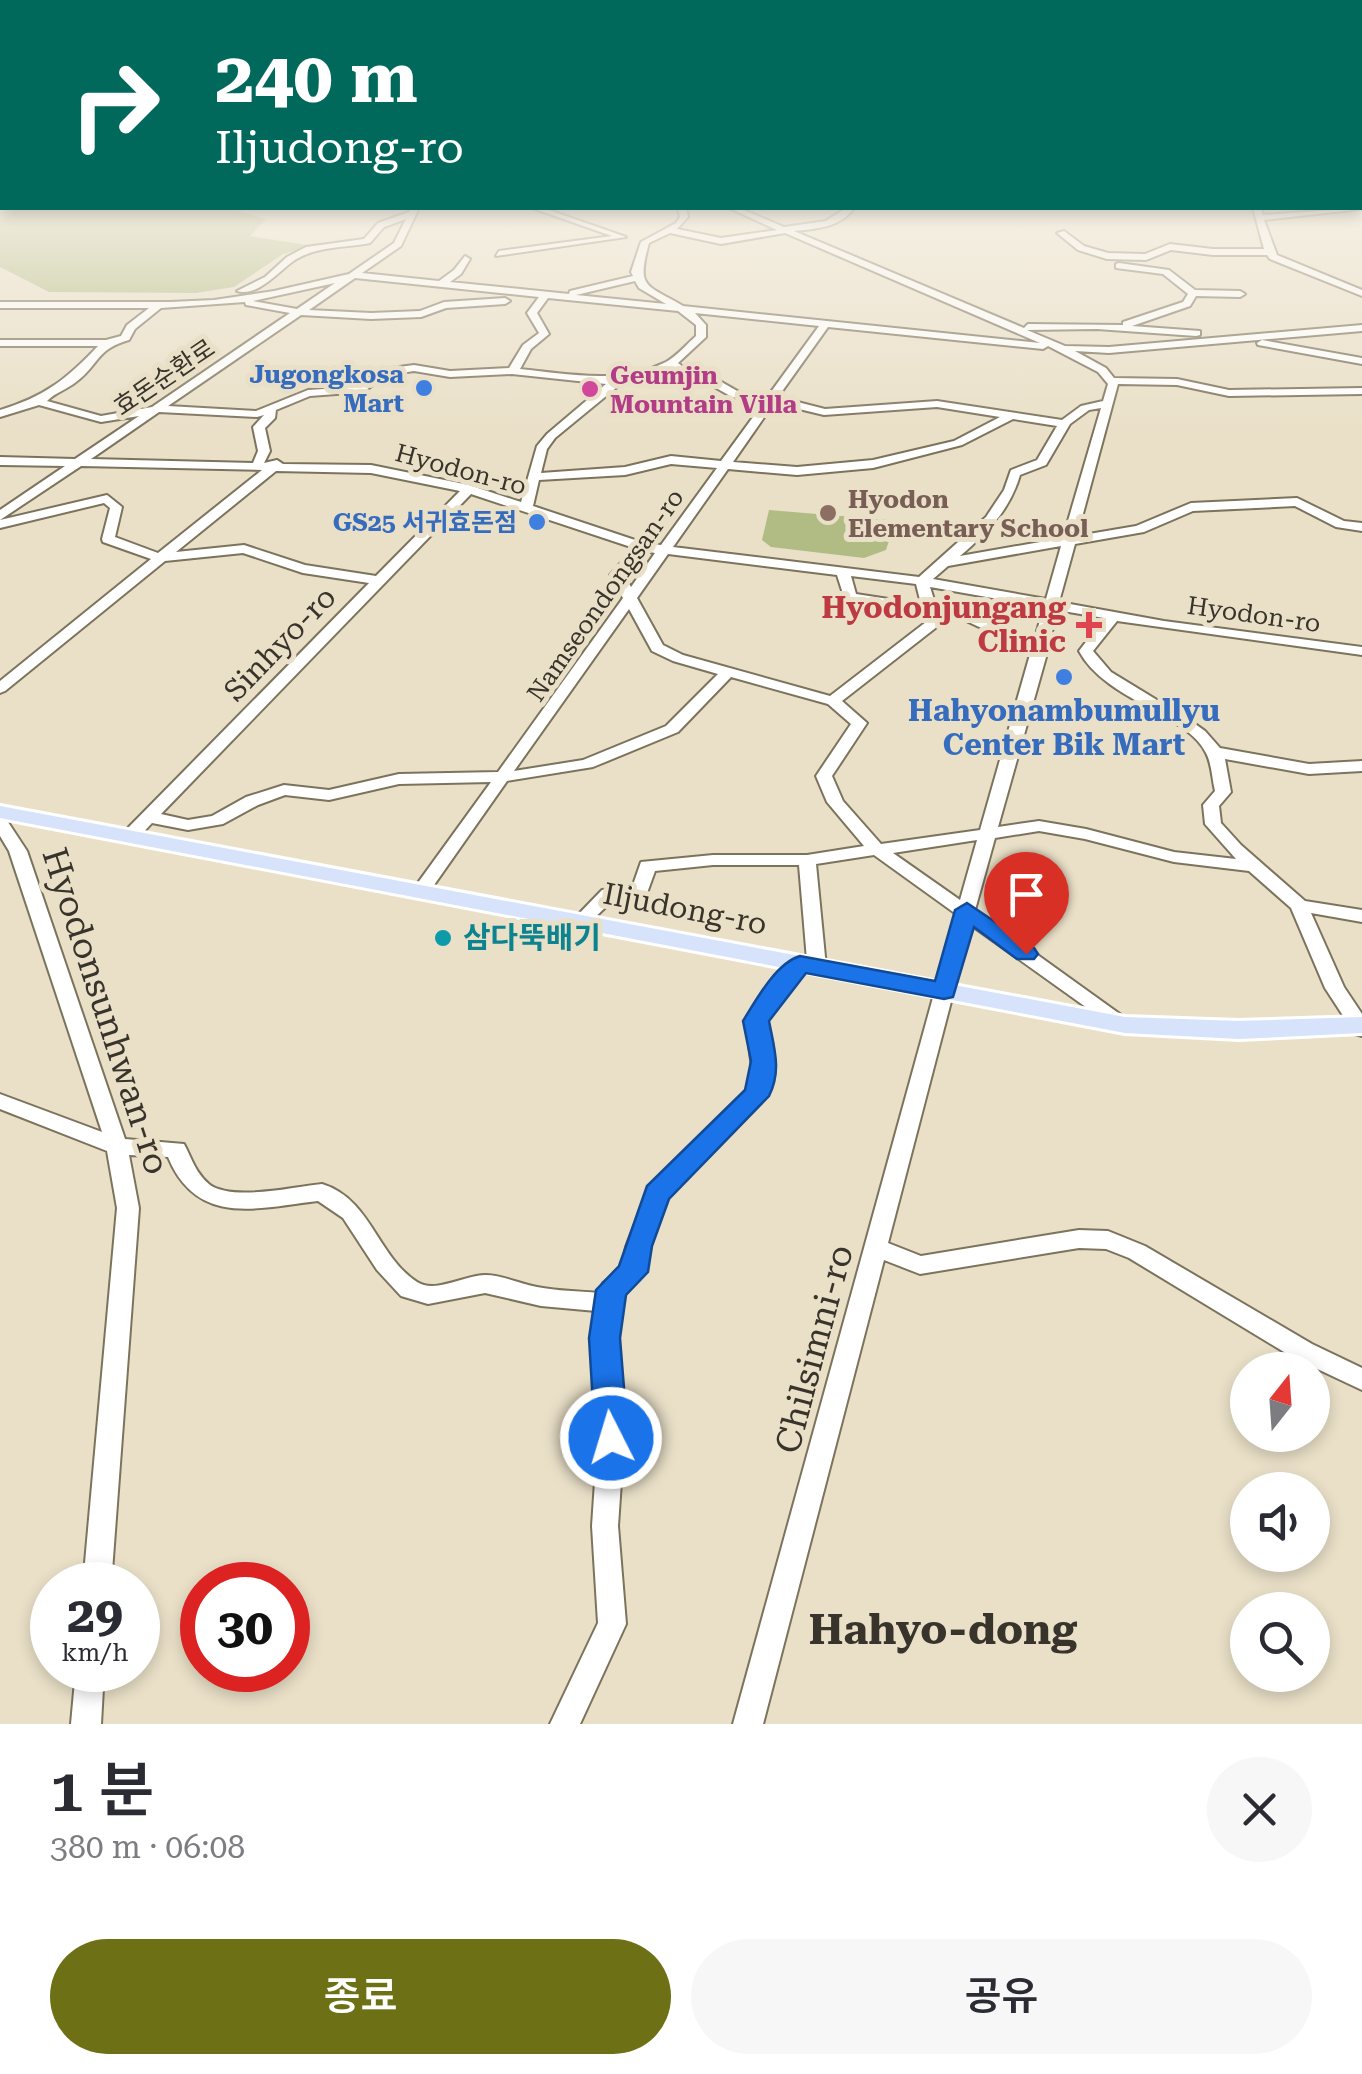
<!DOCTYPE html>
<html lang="ko">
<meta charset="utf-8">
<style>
body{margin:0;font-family:"Roboto Serif","Noto Sans KR",serif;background:#f7f7f7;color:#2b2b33;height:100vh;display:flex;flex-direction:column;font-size:38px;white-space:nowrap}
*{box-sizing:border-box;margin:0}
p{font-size:32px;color:#7c7c81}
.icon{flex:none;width:55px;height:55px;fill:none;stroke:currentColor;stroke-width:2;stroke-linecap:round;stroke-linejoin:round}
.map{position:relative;height:1724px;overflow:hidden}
.drawer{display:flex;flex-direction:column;background:#fff;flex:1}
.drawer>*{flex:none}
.hud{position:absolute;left:0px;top:0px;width:1362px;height:210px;box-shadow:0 5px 15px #0003;background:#00695c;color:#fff;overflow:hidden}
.needle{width:65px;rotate:17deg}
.tools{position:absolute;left:1230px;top:1352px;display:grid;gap:20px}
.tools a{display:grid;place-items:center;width:100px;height:100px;border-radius:50%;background:#fff;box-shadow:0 5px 15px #0003;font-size:50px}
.speed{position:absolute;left:30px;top:1562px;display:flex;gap:20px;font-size:50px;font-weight:700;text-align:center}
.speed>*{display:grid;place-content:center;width:130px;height:130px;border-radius:50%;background:#fff;box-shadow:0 5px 15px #0003;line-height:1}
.speed small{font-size:25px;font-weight:400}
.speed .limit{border:15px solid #d22;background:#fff;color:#111}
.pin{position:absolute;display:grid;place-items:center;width:85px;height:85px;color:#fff;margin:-102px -42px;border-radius:50% 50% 50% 0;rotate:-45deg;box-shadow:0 0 10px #0007}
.pin .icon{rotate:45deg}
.me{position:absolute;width:110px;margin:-55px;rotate:355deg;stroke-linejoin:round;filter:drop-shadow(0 0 8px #0008)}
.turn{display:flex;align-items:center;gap:35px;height:210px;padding:0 50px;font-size:45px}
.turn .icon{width:130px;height:130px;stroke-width:2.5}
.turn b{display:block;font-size:70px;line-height:85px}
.round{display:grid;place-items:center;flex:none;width:105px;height:105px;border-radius:52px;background:#f7f7f7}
.summary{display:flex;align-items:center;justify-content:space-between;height:170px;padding:0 50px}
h1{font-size:60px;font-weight:600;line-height:75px}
.primary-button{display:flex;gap:20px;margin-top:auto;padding:20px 50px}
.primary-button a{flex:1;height:115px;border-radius:60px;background:#6d7014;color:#fff;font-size:40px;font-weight:600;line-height:115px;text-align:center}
.primary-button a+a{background:#f7f7f7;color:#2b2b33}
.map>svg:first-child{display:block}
</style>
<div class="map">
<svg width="1362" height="1724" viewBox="0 0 1362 1724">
<rect width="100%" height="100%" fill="#eae0c8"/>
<!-- green -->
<g fill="#b1bc84">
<path d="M0,193L2,208L231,209L266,219L250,236L313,246L283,254L234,287L196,293L49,292L0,267Z"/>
<path d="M769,510L901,521L900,525H894L886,550L864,558L771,547L762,540Z"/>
</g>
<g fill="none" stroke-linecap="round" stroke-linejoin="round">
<defs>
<g id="minor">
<path d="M1360,205L1362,209L1264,220L1277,255L1362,290V296L1270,259L1267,255H1213L1171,250L1146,260L1107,259L1078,250L1057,233L1064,231L1084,246L1108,253L1145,254L1170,244L1213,249H1264L1253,208H1261L1263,215L1360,208Z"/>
<path d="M411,208H419L401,246L362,273L439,281L454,270L465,256L470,259L461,274L450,282L569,294L570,291L633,276L631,272L641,242L676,223L680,217L678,208H686L688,217L677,229L721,238L777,230L729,208H739L784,227L826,221L846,208H854C841,227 817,229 794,231L1024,328L1028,324L1123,325V322L1183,302L1188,294L1163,274L1116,268V264L1119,263L1169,270L1195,290L1240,291L1245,294L1240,297L1196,296L1190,306L1132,326L1200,331V335L1196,336L1097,329L1027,330L1065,346L1109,347L1362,325V331L1109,353L1075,351L1106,368L1114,378L1177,379L1229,390L1362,388V394L1229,396L1177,385L1118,384L1077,536L1136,526L1191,503L1297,498L1344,521L1362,523V531L1336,527L1295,506L1193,511L1144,532L1075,544L1059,602L1164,621L1362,647V655L1117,621L1093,651L1111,672L1188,719L1205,731L1220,748L1309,764L1362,761V771L1309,774L1225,759L1231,792L1219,806L1221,823L1241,845L1305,901L1362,910V922L1311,913L1344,987L1362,1014V1036L1355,1034L1325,988L1291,908L1249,871L1174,862L1085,839L1039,831L995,838L975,910L1135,1025L1132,1030H1118L971,925L888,1243L921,1256L1079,1230L1108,1231L1145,1246L1312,1344L1362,1368V1390L1294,1358L1129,1258L1106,1249L1079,1248L920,1274L884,1260L763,1724H733L956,914L874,855L816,864L826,967L817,973L808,967L766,1022L772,1068L766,1096L667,1198L648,1247L645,1272L622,1294L617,1338L624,1437L618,1526L626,1624L580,1724H550L598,1623L592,1526L598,1437L593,1338L596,1311L541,1306L485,1293L428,1304L401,1296L377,1270L343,1218L318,1201C257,1208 197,1227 168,1157L129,1155L139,1208L111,1585H83L117,1208L107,1151L0,1109V1094L102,1132L9,851L0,836V818L6,819L27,851L125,1139L184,1144C192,1159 196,1174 210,1185C233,1201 294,1187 322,1184C371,1199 377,1256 417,1282C435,1294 465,1275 485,1275C502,1275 521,1284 537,1287C557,1291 579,1291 599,1293L603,1283L622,1268L626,1247L649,1188L747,1093L752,1068L746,1021L793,960H807L799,865H713L655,871L647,893L614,899L586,926H574L571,922L602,890L633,885L641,862L713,855H807L864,846L827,802L816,776L851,724L828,704L731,677L678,732L593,767L507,781L427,895L421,896L412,891L491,782L399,784L329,800L285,795L258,805L223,824L188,830L152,823L136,840H124L121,836L124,832L369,583L303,573L243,553L165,561L5,691L0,693V681L151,559L103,542L102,539L110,508L104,503L0,528V520L107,495L122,507L115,537L158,553L262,470L81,466L0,520V510L65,466L0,465V457L75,459L139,416L101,422L39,405L0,417V410C44,397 67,379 98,346H0V340H106L121,336L127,325L149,308H0V302H170L214,300L274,291L349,274L394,243L406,219L384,227L370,243C344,248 314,246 292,262C276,274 257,297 237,291L265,277L287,257L306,247L364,239L378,223L409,212ZM670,233L721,244L785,233L1040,343L683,306C646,284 636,289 649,243ZM355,278L539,297L527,313L539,333L523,345L509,368L450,371L414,365L384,369L356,387L308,390L256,411L168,406L301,315L371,319L421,317L446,308L505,304L510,301L505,298L444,302L420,311L371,313L309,310ZM635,281L639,288L666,304L576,295ZM335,283L297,309L253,301ZM548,298L678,311L696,325V336C687,344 677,356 666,362C619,385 570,374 520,369L531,349L549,334L537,313ZM245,302L246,305L290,313L152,407L101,416L47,401C56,392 66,390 76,382C99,365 96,349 129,340L135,329L161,308ZM695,313L819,326L768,396L739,392L718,380L692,374L678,363L706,337V325ZM828,327L1043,349L1048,346L1098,372L1108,384L1103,401L1081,406L1062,420L937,401L825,409L778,397ZM670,367L679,374L644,376ZM414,371L450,377L512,374L606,384L547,434L537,446L521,502L469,485L371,465L283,464L277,460L264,463L270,451L265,428L275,418L276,410L310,396L363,392L387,375ZM689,380L711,385L732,397L764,402L721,461L671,456L625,467L541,473L547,449L555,438L622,383ZM774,403L824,415L937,407L1000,417L954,441L873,460L797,467L733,462ZM1101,408L1063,538L960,556C987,533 1010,510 1020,475L1046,465L1070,424L1089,410ZM159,412L257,417L264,415L253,427L258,451L253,463L91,459ZM1013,419L1057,426L1037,460L1011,470L1004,490L986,517L919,577L673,547L728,469L797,475L873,468L962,445ZM671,464L717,468L661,545L644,543L533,506L539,480L625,475ZM276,471L371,473L460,491L376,576L305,565L244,545L176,552ZM471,494L634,548L610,575L623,598L498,772L399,774L329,790L284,785L246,797L212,816L188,820L161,814ZM1061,546L1046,599L933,579L948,566ZM645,551L655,553L631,587L624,575ZM668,554L837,575L845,600L923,613L926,622L830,696L683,655L663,645L637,598ZM851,576L916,584L921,604L856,594ZM930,587L1044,607L1034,641L970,612L936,606ZM629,609L652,651L673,661L718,674L666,726L583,760L514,771ZM1057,610L1104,618L1079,651C1106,701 1188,714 1206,753C1212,764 1212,779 1215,791L1203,805L1205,824L1236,859L1174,852L1086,829L1039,821L998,827L1048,650ZM938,615L962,619L1031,651L980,830L881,844L843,801L832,776L867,723L842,701L938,626ZM977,840L960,900L893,853Z"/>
<path d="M532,208H543L626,237L496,256L499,251L612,236Z"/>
<path d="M1262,340L1362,358V364L1258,345L1257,343Z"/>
<path d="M76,1670H104L101,1724H71Z"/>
</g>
<path id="major" d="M0,806L1125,1017L1239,1021L1362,1017V1033L1239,1039L1125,1033L0,818Z"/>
</defs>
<!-- minor casing -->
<use href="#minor" stroke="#7c735d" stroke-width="4"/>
<!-- major casing -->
<use href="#major" stroke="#fff" stroke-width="6"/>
<!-- minor -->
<use href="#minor" fill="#fff" fill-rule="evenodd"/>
<!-- major -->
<use href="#major" fill="#d6e3fb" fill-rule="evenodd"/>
</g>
<!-- sky -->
<linearGradient id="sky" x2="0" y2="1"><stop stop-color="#6db0de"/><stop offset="0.44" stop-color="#f6f1e6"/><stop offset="1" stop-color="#f6f1e6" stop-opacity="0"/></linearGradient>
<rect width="1362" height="434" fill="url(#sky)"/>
<!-- route -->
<path fill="#1a73e8" stroke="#114b97" stroke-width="2.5" d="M967,903L1034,948L1038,954L1034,959H1017L974,927L953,997L944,999L806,973L769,1021C774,1048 782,1070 769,1096L669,1199L652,1246L648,1272L626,1295L620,1338L628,1438L623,1448L611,1452L599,1448L595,1438L589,1338L596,1290L619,1266L647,1186L745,1090L751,1061L743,1021C756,1000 776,963 800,956L935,981L955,910Z"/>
<!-- markers -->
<g fill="#3f7fe0" stroke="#eae0c8" stroke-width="4">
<circle cx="424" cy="388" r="10"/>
<circle cx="537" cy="522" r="10"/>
<circle cx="1064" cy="677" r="10"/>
</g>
<circle fill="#d1479c" stroke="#eae0c8" stroke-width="4" cx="590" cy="389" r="10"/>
<circle fill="#8d6e63" stroke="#eae0c8" stroke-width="4" cx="828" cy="513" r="10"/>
<path fill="#e0444e" stroke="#eae0c8" stroke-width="4" d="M1084 610h10v10h10v10h-10v10h-10v-10h-10v-10h10z"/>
<circle fill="#0f9aa8" stroke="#eae0c8" stroke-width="4" cx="443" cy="938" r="10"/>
<g text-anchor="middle" stroke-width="10" stroke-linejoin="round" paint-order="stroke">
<!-- far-shop labels -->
<g font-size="25" font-weight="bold" fill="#366cbe" stroke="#eae0c8" text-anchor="end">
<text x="404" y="383">Jugongkosa<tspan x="404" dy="29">Mart</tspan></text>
<text x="517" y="531">GS25 서귀효돈점</text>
</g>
<!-- far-hotel labels -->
<g font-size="25" font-weight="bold" fill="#b23c85" stroke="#eae0c8" text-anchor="start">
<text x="610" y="384">Geumjin<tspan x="610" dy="29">Mountain Villa</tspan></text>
</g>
<!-- far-street labels -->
<g font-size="25" fill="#38342b" stroke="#eae0c8">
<text transform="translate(164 377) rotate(-34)" y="9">효돈순환로</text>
<text transform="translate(461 469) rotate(15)" y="9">Hyodon-ro</text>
<text transform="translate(605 595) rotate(-55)" y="9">Namseondongsan-ro</text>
<text transform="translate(1254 614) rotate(8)" y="9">Hyodon-ro</text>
</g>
<!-- far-education labels -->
<g font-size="25" font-weight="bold" fill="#785e54" stroke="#eae0c8" text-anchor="start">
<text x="848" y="508">Hyodon<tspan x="848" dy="29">Elementary School</tspan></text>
</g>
<!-- health labels -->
<g font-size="30" font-weight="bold" fill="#be3a42" stroke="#eae0c8" text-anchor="end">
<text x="1066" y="618">Hyodonjungang<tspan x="1066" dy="34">Clinic</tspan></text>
</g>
<!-- street labels -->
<g font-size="30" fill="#38342b" stroke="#eae0c8">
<text transform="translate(280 644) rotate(-46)" y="10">Sinhyo-ro</text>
<text transform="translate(685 909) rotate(11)" y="10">Iljudong-ro</text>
</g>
<!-- shop labels -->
<g font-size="30" font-weight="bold" fill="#366cbe" stroke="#eae0c8">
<text x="1064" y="721">Hahyonambumullyu<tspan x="1064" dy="34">Center Bik Mart</tspan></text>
</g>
<!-- culture labels -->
<g font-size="30" font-weight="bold" fill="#0d838f" stroke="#eae0c8" text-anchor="start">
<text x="463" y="948">삼다뚝배기</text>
</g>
<!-- near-street labels -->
<g font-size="35" fill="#38342b" stroke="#eae0c8">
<text transform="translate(106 1011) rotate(72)" y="12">Hyodonsunhwan-ro</text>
<text transform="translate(814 1349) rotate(-75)" y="12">Chilsimni-ro</text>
</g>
<!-- near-quarter labels -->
<g font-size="42" font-weight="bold" fill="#38342b" stroke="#eae0c8">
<text x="943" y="1644">Hahyo-dong</text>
</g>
</g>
</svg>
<div class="tools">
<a><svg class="needle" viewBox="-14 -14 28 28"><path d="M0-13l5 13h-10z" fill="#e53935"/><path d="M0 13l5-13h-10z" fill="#7c7c81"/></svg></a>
<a><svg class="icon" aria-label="sound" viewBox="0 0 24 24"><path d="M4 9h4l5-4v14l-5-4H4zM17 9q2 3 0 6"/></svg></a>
<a><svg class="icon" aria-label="search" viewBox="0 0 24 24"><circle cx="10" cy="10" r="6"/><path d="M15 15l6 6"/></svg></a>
</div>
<div class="speed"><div>29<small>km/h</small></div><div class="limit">30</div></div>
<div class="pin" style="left:1026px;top:954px;background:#d93025"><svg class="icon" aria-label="arrive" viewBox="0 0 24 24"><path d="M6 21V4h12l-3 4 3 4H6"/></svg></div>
<svg class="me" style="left:611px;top:1438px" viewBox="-20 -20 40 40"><circle r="17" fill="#1a73e8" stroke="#fff" stroke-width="3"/><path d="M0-11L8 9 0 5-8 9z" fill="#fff"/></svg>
<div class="hud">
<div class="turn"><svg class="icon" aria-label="right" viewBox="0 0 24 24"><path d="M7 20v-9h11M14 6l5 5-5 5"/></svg><div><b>240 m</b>Iljudong-ro</div></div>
</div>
</div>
<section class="drawer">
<div class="summary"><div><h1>1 분</h1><p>380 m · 06:08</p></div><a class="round"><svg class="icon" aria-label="close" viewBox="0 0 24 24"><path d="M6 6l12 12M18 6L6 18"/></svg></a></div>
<div class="primary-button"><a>종료</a><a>공유</a></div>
</section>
